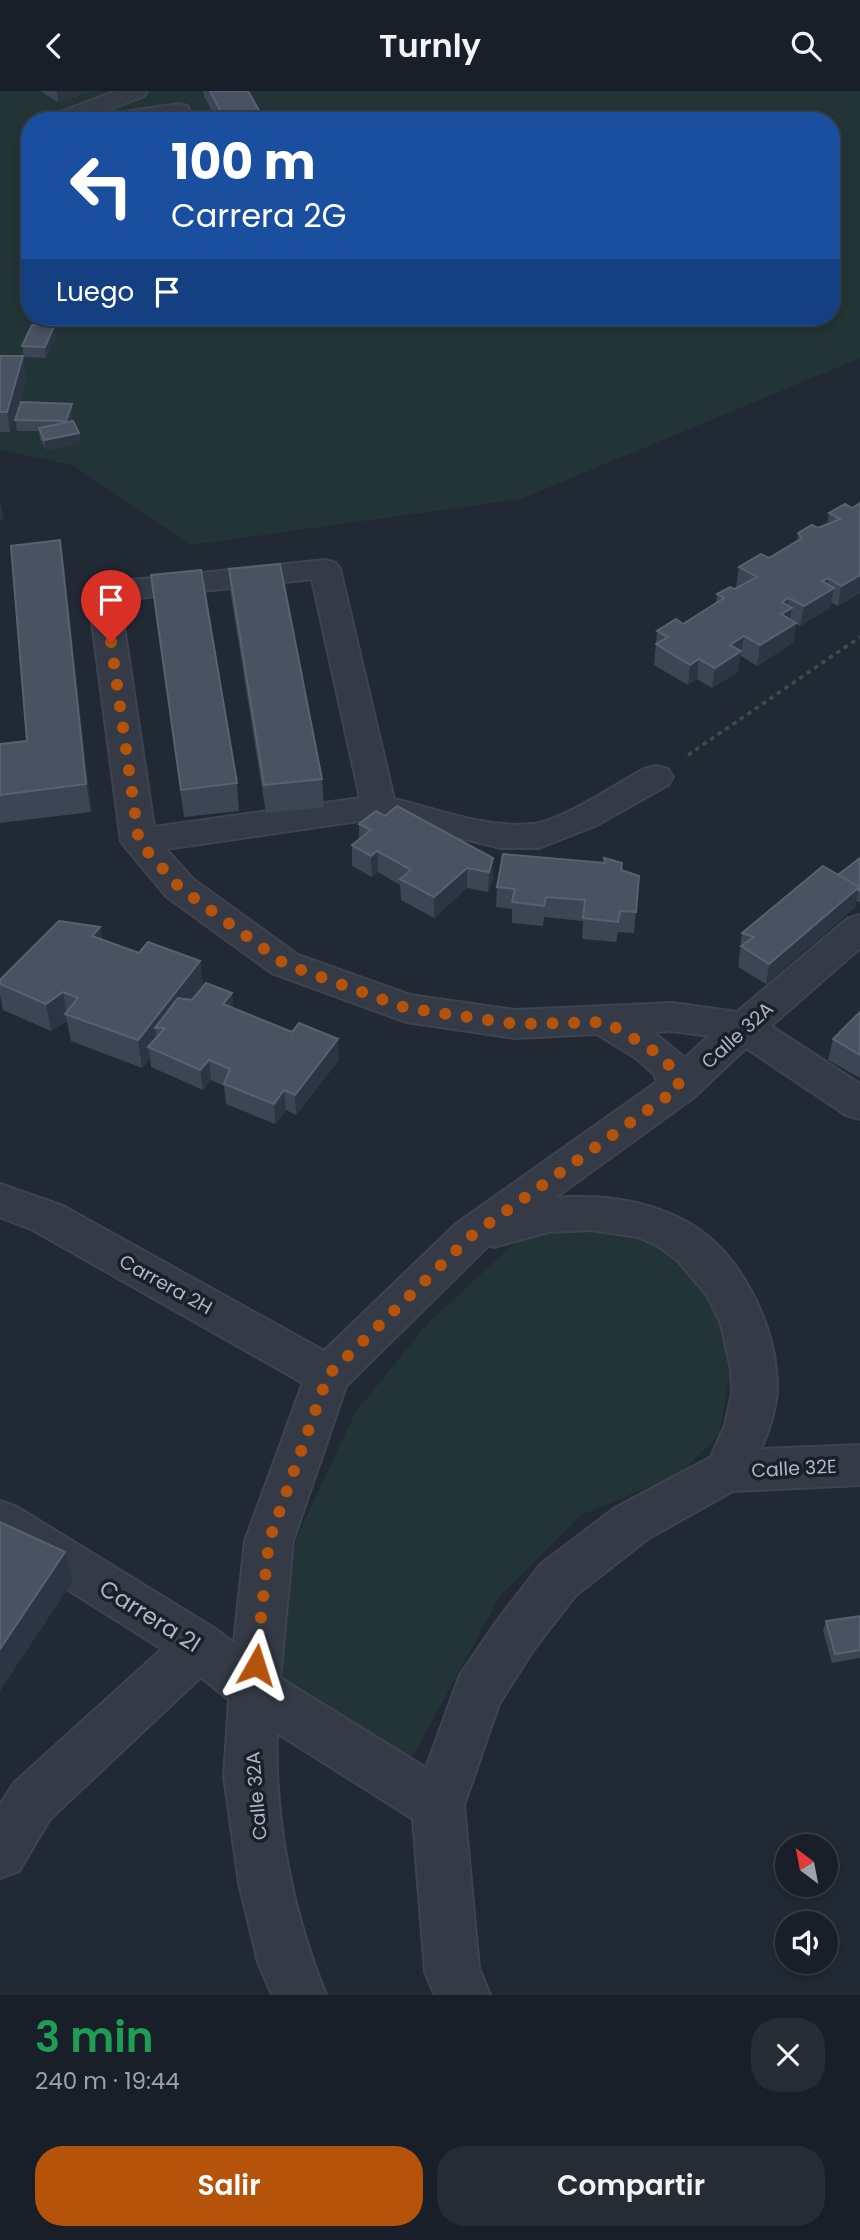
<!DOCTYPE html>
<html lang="es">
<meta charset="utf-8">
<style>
body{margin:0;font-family:Poppins,sans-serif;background:#262c34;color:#f1f3f6;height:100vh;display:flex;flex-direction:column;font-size:26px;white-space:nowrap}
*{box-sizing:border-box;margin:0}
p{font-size:23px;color:#9fa2a8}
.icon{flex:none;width:38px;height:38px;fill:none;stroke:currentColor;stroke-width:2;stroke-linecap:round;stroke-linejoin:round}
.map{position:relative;height:1904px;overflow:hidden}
.drawer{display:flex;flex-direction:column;background:#191f28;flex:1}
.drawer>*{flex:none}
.hud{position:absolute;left:21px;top:21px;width:819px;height:214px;border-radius:28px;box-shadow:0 4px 10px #0003,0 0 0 2px #373d45;background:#1a4fa0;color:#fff;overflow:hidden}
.needle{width:46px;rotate:328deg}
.fabs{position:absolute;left:775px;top:1743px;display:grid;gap:14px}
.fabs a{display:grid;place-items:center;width:63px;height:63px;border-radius:50%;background:#191f28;box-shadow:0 4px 10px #0003,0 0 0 2px #373d45;font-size:35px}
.pin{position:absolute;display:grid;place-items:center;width:60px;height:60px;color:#fff;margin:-72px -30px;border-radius:50% 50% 50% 0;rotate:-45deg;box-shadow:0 0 7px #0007}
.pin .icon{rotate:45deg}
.me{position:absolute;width:77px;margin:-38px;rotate:6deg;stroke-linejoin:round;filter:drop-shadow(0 0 5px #0008)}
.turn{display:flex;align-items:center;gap:24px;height:147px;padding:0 35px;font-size:32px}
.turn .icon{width:91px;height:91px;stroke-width:2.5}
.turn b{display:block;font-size:49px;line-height:60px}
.then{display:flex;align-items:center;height:66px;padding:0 35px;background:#0003;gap:14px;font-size:26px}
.round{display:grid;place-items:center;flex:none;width:74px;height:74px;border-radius:28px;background:#262c34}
.head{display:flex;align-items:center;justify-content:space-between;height:119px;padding:0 35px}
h1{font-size:42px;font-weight:600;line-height:52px;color:#1e9e55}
.button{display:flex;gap:14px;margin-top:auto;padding:14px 35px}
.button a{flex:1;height:80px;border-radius:28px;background:#b45309;color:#fff;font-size:28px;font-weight:600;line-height:80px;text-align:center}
.button a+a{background:#262c34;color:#f1f3f6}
header{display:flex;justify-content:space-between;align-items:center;height:91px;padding:0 35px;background:#191f28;font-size:32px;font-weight:600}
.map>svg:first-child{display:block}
</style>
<header><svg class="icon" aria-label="back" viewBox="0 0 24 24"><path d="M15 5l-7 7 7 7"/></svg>Turnly<svg class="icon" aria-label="search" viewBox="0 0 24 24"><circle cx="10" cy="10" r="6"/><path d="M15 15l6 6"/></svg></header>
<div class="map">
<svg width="860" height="1904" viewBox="0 0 860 1904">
<rect width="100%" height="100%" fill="#212935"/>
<!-- green -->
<g fill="#223436" fill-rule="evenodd">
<path d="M0,0H860V267L521,408L191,454L73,374L0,359ZM30,30H831V226H30Z"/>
<path d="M580,1135L642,1138L687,1170L720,1213L733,1265L719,1344L678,1384L582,1424L500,1505L403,1684L267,1589L297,1446L355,1322L428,1232L517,1150Z"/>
</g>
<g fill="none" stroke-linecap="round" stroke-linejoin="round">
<defs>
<g id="minor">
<path d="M116,0H147L144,5L79,30H47L50,25Z"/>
<path d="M179,13L187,15L190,20L187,25L158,30H98L101,25L109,23Z"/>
<path d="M325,469L336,472L340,478L394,708C438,718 487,738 533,733C562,730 616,693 644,678L656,675L668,678L673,686L668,694L595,735L539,757H501L379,727L166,758L193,788L298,864L410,904L516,919L672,912L737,921L847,828L860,824V857L771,935L860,993V1028L846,1024L746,957L693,1007L555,1107C600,1103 645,1109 685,1130C740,1159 777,1235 777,1297C777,1317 769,1339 761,1358L860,1354V1394L733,1400L649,1447L575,1505L534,1558L499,1613L464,1714L479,1877L490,1904H435L425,1881L413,1728L277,1642C274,1730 293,1823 326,1904H272L258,1871L239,1792L224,1685L229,1609L201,1586L50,1728L19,1780L0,1787V1714L14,1692L162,1558L0,1456V1410L17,1416L217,1539L234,1552L245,1450L303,1292L33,1139L0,1126V1093L63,1115L324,1260L456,1133L657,991L654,983L636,967L597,943L516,947L406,931L272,882L167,806L127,758L121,750L88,501L92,494L103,492ZM312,488L360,707L154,736L120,509ZM672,940L709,945L685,967L653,941ZM591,1139L638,1146L658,1155L677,1169L707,1204L721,1233L731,1278L732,1302L725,1334L711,1366L615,1417L541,1473L500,1526L460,1584L426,1677L280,1587L293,1450L346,1295L489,1154L494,1156L548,1141Z"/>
</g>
</defs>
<!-- minor casing -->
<use href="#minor" stroke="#3d4450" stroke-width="4"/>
<!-- path -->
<path stroke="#3b4d4f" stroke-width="3.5" stroke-dasharray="4.5 4.5" stroke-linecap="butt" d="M688,664L860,546"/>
<!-- minor -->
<use href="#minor" fill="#343b46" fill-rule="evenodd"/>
</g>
<!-- wall -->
<g fill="#3c4554">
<path d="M40,0H92L58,11Z"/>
<path d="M203,0H248L265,30H217L204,5Z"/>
<path d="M56,245L46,267L24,266L22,255Z"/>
<path d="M0,265L27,285L10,341H0Z"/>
<path d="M73,323L71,331L79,342L81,352L46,359L40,348L39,340H17L15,329Z"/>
<path d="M860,412V502L838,515L831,511L830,517L800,535L796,533L793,552L757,575L741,565L740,566L738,581L712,597L697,588L688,594L654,574L657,540L683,533L716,512L717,503L737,497L736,496L739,476L769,467L797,451L798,442L818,437L827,433L829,422L852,417Z"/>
<path d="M64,476L91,721L0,732V653L27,650Z"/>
<path d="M229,478L322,688L324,716L266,722L231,505Z"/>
<path d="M154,511L237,692L239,720L184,726Z"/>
<path d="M385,725L493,767V787L488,801L467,797L434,827L401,809L400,794L378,781L372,786L352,775V754L359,748V733Z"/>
<path d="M604,767L621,779L639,785L634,842L618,841L616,851L582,848L583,830L544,826L543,835L512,832V818L496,816L497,796L604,772Z"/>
<path d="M860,767V810L859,811L856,810L855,816L766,893L738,876L742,842L838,784Z"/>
<path d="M100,836L102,849L139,862L200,870L203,895L232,902L233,918L339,969L296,1024L286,1019L275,1033L226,1013L224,995L211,989L203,999L151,976L150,967L142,977L71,950L67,930L51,940L3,919L0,904V889Z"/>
<path d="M860,921V987L828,969L833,948Z"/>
<path d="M860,1525V1567L832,1572L823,1540L826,1530Z"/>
</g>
<!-- shaded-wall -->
<g fill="#2c3543">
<path d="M57,0H92L58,11Z"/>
<path d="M54,235L56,245L46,267L45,256Z"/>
<path d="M23,265L27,285L10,341L7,321Z"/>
<path d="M72,313L73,323L68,341L66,330Z"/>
<path d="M79,342L81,352L46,359L44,349Z"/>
<path d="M0,408L4,428L0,429Z"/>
<path d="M60,449L64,476L91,721L86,693Z"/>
<path d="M860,484V502L838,515L841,495Z"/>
<path d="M828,487L825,502L834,497L830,517L800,535L804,515L822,490Z"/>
<path d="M789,507L787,520L792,517L789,536L796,532L793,552L757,575L760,554L782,511Z"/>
<path d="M744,545L738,581L712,597L715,577L730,554Z"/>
<path d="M699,568L697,588L688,594L690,574Z"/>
<path d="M377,760L378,781L372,786L371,765Z"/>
<path d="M493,767V787L488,801L489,781Z"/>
<path d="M467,777V797L434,827V806Z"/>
<path d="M859,796L855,816L766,893L769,873Z"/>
<path d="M100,836L104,863L92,845Z"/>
<path d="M200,870L204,898L165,937H155L158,956H148L150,967L142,977L138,949Z"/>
<path d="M63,901L67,923H65L67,930L51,940L46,913Z"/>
<path d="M232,902L234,922L223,913Z"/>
<path d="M338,948L339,969L296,1024L295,1004Z"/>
<path d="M209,969L211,989L203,999L200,979Z"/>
<path d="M284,999L286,1019L275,1033L274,1013Z"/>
<path d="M65,1461L73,1490L0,1600V1558Z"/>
</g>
<!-- building -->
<g fill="#485260" stroke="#586170" stroke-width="2">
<path d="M210,0H248L265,30H226Z"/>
<path d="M32,234L54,235L45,256L22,255Z"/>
<path d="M0,265H23L7,321H0Z"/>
<path d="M21,311L72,313L66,330L15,329Z"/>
<path d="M73,330L79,342L44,349L39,337Z"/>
<path d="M860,412V484L841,495L828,487L822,490L834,497L804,515L789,507L782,511L792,517L781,523L796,532L760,554L744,545L730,554L741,560L715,577L699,568L690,574L656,553L668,546L657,540L676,528L683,533L724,507L717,503L730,496L735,498L757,486L739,476L761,463L769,467L802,447L798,442L812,434L818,437L840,428L829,422L845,413L852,417Z"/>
<path d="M60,449L86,693L0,704V653L27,650L11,455Z"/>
<path d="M280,473L322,688L264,694L229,478Z"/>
<path d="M201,479L237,692L181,699L151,484Z"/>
<path d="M397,715L493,767L489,781L467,777L434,806L400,788L411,779L377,760L371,765L352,754L371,739L359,733L376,720L385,725Z"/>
<path d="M503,763L605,772L604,767L622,772L621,779L639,785L636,821L620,820L618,831L583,827L585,809L546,806L544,815L512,811L515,798L497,796Z"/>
<path d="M860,767V800L858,799L859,796L838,784Z"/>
<path d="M823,775L859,796L769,873L741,855L754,846L742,842Z"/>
<path d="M59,830L100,836L92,845L139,862L148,851L200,870L138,949L65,923L78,907L63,901L46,913L0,893V889Z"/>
<path d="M206,892L232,902L223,913L292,941L299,932L338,948L295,1004L284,999L274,1013L224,993L230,978L209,969L200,979L148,956L165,937H155L178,907L192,909Z"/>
<path d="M860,921V964L833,948Z"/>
<path d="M0,1431L65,1461L0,1558Z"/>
<path d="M860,1525V1559L835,1563L826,1530Z"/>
</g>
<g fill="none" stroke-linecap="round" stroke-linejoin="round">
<!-- route -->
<path stroke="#b45309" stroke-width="12" stroke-dasharray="0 21.6" d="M111,551L139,751L180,797L285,873L406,917L516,933L606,931L650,957L670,975L680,996L471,1145L328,1284L269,1450L256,1574"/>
</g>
<g text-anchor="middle" stroke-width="7" stroke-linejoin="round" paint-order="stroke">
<!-- street labels -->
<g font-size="19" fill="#aeb6c3" stroke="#19202a">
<text transform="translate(737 944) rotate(-42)" y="7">Calle 32A</text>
<text transform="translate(166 1193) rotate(29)" y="7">Carrera 2H</text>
<text transform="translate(794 1377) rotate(-3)" y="7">Calle 32E</text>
<text transform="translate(256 1705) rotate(-95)" y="7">Calle 32A</text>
</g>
<!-- near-street labels -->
<g font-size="23" fill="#aeb6c3" stroke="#19202a">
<text transform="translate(150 1525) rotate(32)" y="8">Carrera 2I</text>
</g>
</g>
</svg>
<div class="fabs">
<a><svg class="needle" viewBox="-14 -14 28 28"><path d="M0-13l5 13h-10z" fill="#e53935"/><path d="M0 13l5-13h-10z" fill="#9fa2a8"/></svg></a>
<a><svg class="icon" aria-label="sound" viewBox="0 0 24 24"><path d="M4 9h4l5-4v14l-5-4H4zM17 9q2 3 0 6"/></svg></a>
</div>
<div class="pin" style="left:111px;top:551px;background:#d93025"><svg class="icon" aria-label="arrive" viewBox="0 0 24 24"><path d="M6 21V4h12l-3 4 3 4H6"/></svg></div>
<svg class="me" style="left:256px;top:1574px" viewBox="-20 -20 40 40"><path d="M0-17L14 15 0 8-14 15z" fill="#b45309" stroke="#fff" stroke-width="4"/></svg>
<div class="hud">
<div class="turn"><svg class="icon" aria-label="left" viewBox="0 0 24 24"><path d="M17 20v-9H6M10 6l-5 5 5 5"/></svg><div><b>100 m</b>Carrera 2G</div></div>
<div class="then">Luego<svg class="icon" aria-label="arrive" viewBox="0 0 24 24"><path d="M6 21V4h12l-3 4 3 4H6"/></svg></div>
</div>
</div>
<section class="drawer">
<div class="head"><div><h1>3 min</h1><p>240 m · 19:44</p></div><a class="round"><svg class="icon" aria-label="close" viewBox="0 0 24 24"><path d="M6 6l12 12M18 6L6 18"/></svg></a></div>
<div class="button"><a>Salir</a><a>Compartir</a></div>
</section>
